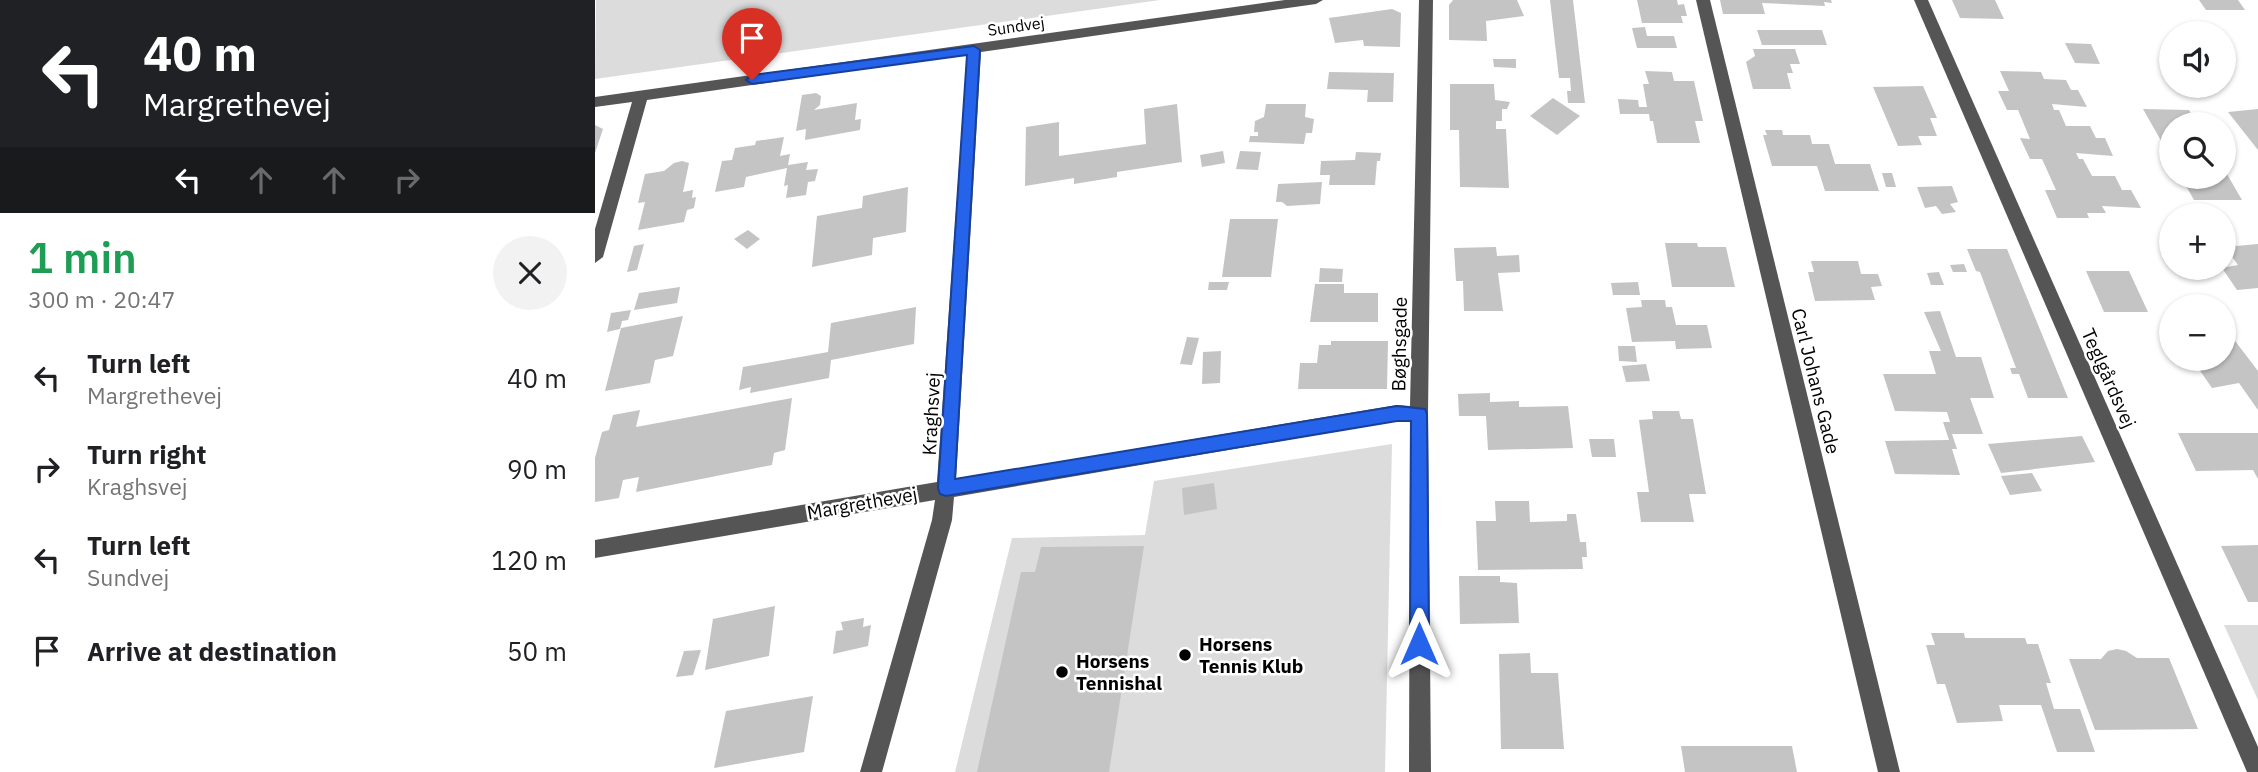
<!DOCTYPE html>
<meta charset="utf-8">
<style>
body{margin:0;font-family:"IBM Plex Sans",sans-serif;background:#f2f2f2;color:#202124;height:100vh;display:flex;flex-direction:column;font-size:26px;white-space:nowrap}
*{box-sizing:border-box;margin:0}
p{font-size:23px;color:#757577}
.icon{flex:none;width:38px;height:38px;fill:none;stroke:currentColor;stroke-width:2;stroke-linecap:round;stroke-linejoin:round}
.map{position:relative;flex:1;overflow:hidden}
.side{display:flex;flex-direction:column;background:#fff;width:595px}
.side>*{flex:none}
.top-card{background:#202124;color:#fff;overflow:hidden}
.controls{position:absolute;left:1564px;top:21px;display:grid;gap:14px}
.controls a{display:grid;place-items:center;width:77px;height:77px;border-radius:50%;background:#fff;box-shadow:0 2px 5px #0004;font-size:35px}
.pin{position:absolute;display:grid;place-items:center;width:60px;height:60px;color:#fff;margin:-72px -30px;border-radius:50% 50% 50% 0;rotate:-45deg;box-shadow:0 0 7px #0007}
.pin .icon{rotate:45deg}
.me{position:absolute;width:77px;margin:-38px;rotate:0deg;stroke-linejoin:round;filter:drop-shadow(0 0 5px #0008)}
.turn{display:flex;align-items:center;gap:24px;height:147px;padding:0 28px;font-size:32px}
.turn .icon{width:91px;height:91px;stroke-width:2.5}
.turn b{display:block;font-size:49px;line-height:60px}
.lanes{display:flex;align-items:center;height:66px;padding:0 28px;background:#0003;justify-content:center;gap:35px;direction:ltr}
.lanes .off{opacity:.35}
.round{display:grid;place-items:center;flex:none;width:74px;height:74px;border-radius:37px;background:#f2f2f2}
.head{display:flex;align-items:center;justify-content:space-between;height:119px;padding:0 28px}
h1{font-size:42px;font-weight:600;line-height:52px;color:#1e9e55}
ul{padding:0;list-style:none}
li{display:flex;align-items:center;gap:21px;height:91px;padding:0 28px}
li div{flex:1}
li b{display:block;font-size:26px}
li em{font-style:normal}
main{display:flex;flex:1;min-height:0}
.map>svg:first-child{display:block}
</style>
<main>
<section class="side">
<div class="top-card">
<div class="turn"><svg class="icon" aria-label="left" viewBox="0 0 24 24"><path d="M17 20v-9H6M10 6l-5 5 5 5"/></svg><div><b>40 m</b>Margrethevej</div></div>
<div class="lanes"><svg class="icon" aria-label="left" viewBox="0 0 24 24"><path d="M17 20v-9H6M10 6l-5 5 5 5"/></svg><svg class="icon off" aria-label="ahead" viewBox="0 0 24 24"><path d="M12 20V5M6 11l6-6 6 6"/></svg><svg class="icon off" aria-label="ahead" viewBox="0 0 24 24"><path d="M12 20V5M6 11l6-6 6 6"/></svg><svg class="icon off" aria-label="right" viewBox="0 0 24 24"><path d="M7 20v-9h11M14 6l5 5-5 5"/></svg></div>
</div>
<div class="head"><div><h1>1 min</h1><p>300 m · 20:47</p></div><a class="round"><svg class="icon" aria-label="close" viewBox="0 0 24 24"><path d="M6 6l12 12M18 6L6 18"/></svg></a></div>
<ul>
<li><svg class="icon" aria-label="left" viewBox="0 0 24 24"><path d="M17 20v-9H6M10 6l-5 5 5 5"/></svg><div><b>Turn left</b><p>Margrethevej</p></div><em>40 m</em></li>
<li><svg class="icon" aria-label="right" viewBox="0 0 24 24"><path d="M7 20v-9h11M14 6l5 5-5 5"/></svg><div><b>Turn right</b><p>Kraghsvej</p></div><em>90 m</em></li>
<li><svg class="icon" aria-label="left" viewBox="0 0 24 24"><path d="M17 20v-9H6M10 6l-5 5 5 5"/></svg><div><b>Turn left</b><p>Sundvej</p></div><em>120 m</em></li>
<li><svg class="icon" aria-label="arrive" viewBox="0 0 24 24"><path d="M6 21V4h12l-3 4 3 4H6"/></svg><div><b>Arrive at destination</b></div><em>50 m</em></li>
</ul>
</section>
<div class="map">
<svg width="1663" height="772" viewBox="0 0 1663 772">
<rect width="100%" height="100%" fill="#fff"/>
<!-- green -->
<g fill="#dcdcdc">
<path d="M1,0H565L0,79Z"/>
<path d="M797,444L790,772H360L417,538L550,535L559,481Z"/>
<path d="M1629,625H1663V700Z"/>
</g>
<!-- building -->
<g fill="#c4c4c4">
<path d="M858,0H922L929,16L891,21L892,41L854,40V5Z"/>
<path d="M955,0H978L990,103H973L972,91H976L975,78H964Z"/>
<path d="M1042,0H1082L1083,5L1089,4L1092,16H1086L1088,23H1047Z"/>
<path d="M1125,0H1236L1237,3L1229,2L1230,6L1167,3L1170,14H1128Z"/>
<path d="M1357,0H1400L1409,19L1365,18Z"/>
<path d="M1604,0H1643L1650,10H1611Z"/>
<path d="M797,9L806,13L805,47L769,46L768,40L740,43L734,18Z"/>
<path d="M1050,27L1052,36H1079L1082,48H1042L1037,28Z"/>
<path d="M1162,30H1227L1232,45H1167Z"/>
<path d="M1470,43L1496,44L1505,64L1480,63Z"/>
<path d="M1158,49H1200L1205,64H1195L1198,73H1192L1196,89H1158L1151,62L1160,56Z"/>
<path d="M898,59H921V68L899,67Z"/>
<path d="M1050,71L1077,72L1079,81H1099L1108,121H1100L1105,143H1062L1058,121H1055L1054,114H1025L1023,99L1043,100L1044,107H1052L1048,84H1054Z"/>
<path d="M1405,71L1446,72L1449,79L1471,80L1476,90H1483L1492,107L1457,104L1459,110H1464L1471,126H1495L1501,138H1510L1518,156L1481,153L1484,159H1488L1497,176H1520L1527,190H1536L1546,208L1507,206L1511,213H1492L1494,218H1462L1450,190H1461L1447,159H1435L1425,138L1435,139L1423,110H1412L1403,91H1414Z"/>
<path d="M734,72L799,73L798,102H772L773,90L732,89Z"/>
<path d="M855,84H899L900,100L915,102L912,109H907V121H901V129H911L914,188L865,187L864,130H855Z"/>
<path d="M1328,86L1342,118H1335L1342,136H1323L1327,145L1303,146L1278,87Z"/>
<path d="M221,93L226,96L225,105L219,110L262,103L260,120L266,119L265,130L210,140L211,129L201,131L207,95Z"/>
<path d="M958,98L985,116L962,135L935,116Z"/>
<path d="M582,104L587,162L522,172V177L479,184V178L430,186L431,127L464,122V156L551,144L549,109Z"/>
<path d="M671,104H711L710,117L719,119L717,133H711L709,144L654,142L655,136H663V132H659L660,121L669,117Z"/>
<path d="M1548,109L1594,110L1603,124H1577V160Z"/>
<path d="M1663,109V150L1633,112Z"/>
<path d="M0,125L8,129L0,153Z"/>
<path d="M1170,130H1187L1188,135H1215L1217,144H1234L1240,164H1275L1284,191H1230L1222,166H1177L1168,135H1172Z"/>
<path d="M189,137L185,156L195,154L193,165L213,162L211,170L223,169L220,181L213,182L211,195L191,198L193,185L189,186L192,168L151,177L149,187L120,192L127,161L137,160L140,148L160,145L161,141Z"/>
<path d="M628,151L630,163L607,167L605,155Z"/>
<path d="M645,151L666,152L663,170L641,169Z"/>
<path d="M761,152L786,153L785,161H782L780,185H734L735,175H725L726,161L760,160Z"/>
<path d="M87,161L94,163L88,192L98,190L97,198L101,197L99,208L92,210L89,222L43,230L50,202L43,203L50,174L69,171L79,163Z"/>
<path d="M1629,169L1647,200H1599L1586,177H1629Z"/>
<path d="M1287,173H1297L1301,187H1291Z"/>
<path d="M727,182L725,204L692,206L687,202H681L683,184Z"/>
<path d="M1357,186L1363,202L1355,204L1361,212L1347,214L1341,206L1330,208L1322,187Z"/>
<path d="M313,187L311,232L278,238L277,255L217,267L222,216L267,208L268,196Z"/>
<path d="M635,219H683L676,277H627Z"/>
<path d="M153,230L165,239L152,249L139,239Z"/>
<path d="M1070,243H1102L1103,247H1131L1140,287H1077Z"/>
<path d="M49,244L42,270L32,272L39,246Z"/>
<path d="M1663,244V288L1642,290L1627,268L1643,265L1630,247Z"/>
<path d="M901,247L902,256L924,255L925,272L903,273L908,311H869L868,281H861L859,248Z"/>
<path d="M1372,249H1412L1473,398H1433L1424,374H1417L1415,368H1421L1385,272L1381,271Z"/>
<path d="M1216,261H1263L1266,274H1283L1287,286L1276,287L1280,300L1220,301L1213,272H1219Z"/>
<path d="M1369,264L1372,272H1358L1355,265Z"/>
<path d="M725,268L748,269L747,282H724Z"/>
<path d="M1491,271H1534L1553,312H1509Z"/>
<path d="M1344,272L1349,285H1336L1332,273Z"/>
<path d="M614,282H634L632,290H613Z"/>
<path d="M1043,282L1045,295H1018L1016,283Z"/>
<path d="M720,284H749V293H783V322H715Z"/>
<path d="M85,287L82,303L39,310L44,293Z"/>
<path d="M1046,300H1070L1071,307H1077L1081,325H1112L1117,348L1081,349L1080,341L1037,342L1031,308L1047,307Z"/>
<path d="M321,307L319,344L236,360L234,378L155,393L156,387L144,390L148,367L233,352L236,323Z"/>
<path d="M36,310L33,320L27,321L25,329L12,332L16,313Z"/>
<path d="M1345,311L1361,357H1386L1399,398H1375L1388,434H1357L1362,449H1357L1365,475L1300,474L1290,441L1354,440L1348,422H1355L1352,412L1300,411L1288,374H1341L1334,351H1346L1329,312Z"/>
<path d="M88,316L78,356L60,360L55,383L10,391L26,328Z"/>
<path d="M1629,333H1634L1663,371V410L1644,383L1617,388L1597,359H1629Z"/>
<path d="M592,337L604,338L597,365L585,364Z"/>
<path d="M736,341H793L792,389H703L705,363H722L724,345H736Z"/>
<path d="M1023,346H1040L1042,362L1024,361Z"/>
<path d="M626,351L625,383L607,384L608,352Z"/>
<path d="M1051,364L1055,381L1031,382L1027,366Z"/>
<path d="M895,393V402L924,401V407L973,406L978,448L893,450L891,416H864L863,394Z"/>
<path d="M197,398L190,450L179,453L177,465L41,492L44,477L28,480L24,498L0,502V458L7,432L14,430L18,415L45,410L41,427Z"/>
<path d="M1057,411H1084L1086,419H1098L1111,494H1094L1099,522H1046L1042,492H1054L1044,420L1058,419Z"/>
<path d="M1583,433H1663V479L1658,470L1601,471Z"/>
<path d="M1487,436L1500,462L1406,473L1393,444Z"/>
<path d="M994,439H1019L1021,457H997Z"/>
<path d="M1437,473L1447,491L1415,495L1406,476Z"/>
<path d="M619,483L622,509L589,515L587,488Z"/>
<path d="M900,501H934L935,522L972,521V514H981L985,542H991L992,557H987L988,569L883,570L881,521H901Z"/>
<path d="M1663,545V602H1653L1626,546Z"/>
<path d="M549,546L514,772H382L426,572H440L446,547Z"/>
<path d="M864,576H905V582L922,583L924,623L865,624Z"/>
<path d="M180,606L174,656L110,670L118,619Z"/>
<path d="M269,618L268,627L276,625L273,646L238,654L241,631L248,630L246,622Z"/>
<path d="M1336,633H1369L1370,638H1430L1432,644H1443L1456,683H1451L1459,709H1485L1500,752H1462L1446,705H1404L1408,721L1362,723L1350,684H1342L1331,645H1340Z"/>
<path d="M1522,649L1531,651L1542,658H1574L1603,729L1500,730L1474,659H1506L1513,651Z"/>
<path d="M106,650L98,675L81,677L89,651Z"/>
<path d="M935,653L936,673H963L969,749H906L904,654Z"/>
<path d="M218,696L209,752L119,768L131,711Z"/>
<path d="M1086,746H1197L1202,772H1090Z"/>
</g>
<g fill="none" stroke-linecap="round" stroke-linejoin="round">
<!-- minor -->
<g fill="#555" fill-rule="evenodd">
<path d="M690,0H728L721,4L386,52L361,479L802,405L815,406L824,0H838L833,414L836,772H814L815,421H802L359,497L357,520L287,772H265L337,520L340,500L0,558V540L342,482L372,54L52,100L8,257L0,263V229L37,102L0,107V97Z"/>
<path d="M1101,0H1115L1305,772H1283Z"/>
<path d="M1319,0H1333L1663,747V772H1652Z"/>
</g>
</g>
<!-- route -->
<path fill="#2563eb" stroke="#184099" stroke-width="2" d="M379,46L385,50L360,479L802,406L830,409L832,414L834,644L831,651L824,654L818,651L815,644L816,421H802L351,496L345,494L343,488L372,55L157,84L151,80L157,75Z"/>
<!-- markers -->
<g fill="#000" stroke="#fff" stroke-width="2.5">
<circle cx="590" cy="655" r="7"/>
<circle cx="467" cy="672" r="7"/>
</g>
<g text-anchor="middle" stroke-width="5" stroke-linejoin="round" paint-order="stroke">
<!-- far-street labels -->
<g font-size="16" fill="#000" stroke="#fff">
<text transform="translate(421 26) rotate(-8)" y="6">Sundvej</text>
</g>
<!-- street labels -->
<g font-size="19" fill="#000" stroke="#fff">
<text transform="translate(804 344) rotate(-89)" y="7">Bøghsgade</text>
<text transform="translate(1514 378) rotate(66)" y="7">Teglgårdsvej</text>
<text transform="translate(1221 381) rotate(76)" y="7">Carl Johans Gade</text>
<text transform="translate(336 414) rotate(-87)" y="7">Kraghsvej</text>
<text transform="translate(267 503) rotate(-10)" y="7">Margrethevej</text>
</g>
<!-- poi labels -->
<g font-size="19" font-weight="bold" fill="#000" stroke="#fff" text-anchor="start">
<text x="604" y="651">Horsens<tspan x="604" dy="22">Tennis Klub</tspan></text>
<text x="481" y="668">Horsens<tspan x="481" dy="22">Tennishal</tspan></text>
</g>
</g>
</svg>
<div class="controls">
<a><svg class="icon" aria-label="sound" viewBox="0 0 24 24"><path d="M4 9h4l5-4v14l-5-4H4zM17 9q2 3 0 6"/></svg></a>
<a><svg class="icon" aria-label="search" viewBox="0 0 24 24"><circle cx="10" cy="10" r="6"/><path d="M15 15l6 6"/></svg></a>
<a>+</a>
<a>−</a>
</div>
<div class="pin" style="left:157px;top:80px;background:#d93025"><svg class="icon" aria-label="arrive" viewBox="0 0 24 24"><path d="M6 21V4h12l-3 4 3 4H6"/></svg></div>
<svg class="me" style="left:824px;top:644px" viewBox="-20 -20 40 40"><path d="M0-17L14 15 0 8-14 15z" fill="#2563eb" stroke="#fff" stroke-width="4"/></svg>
</div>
</main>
